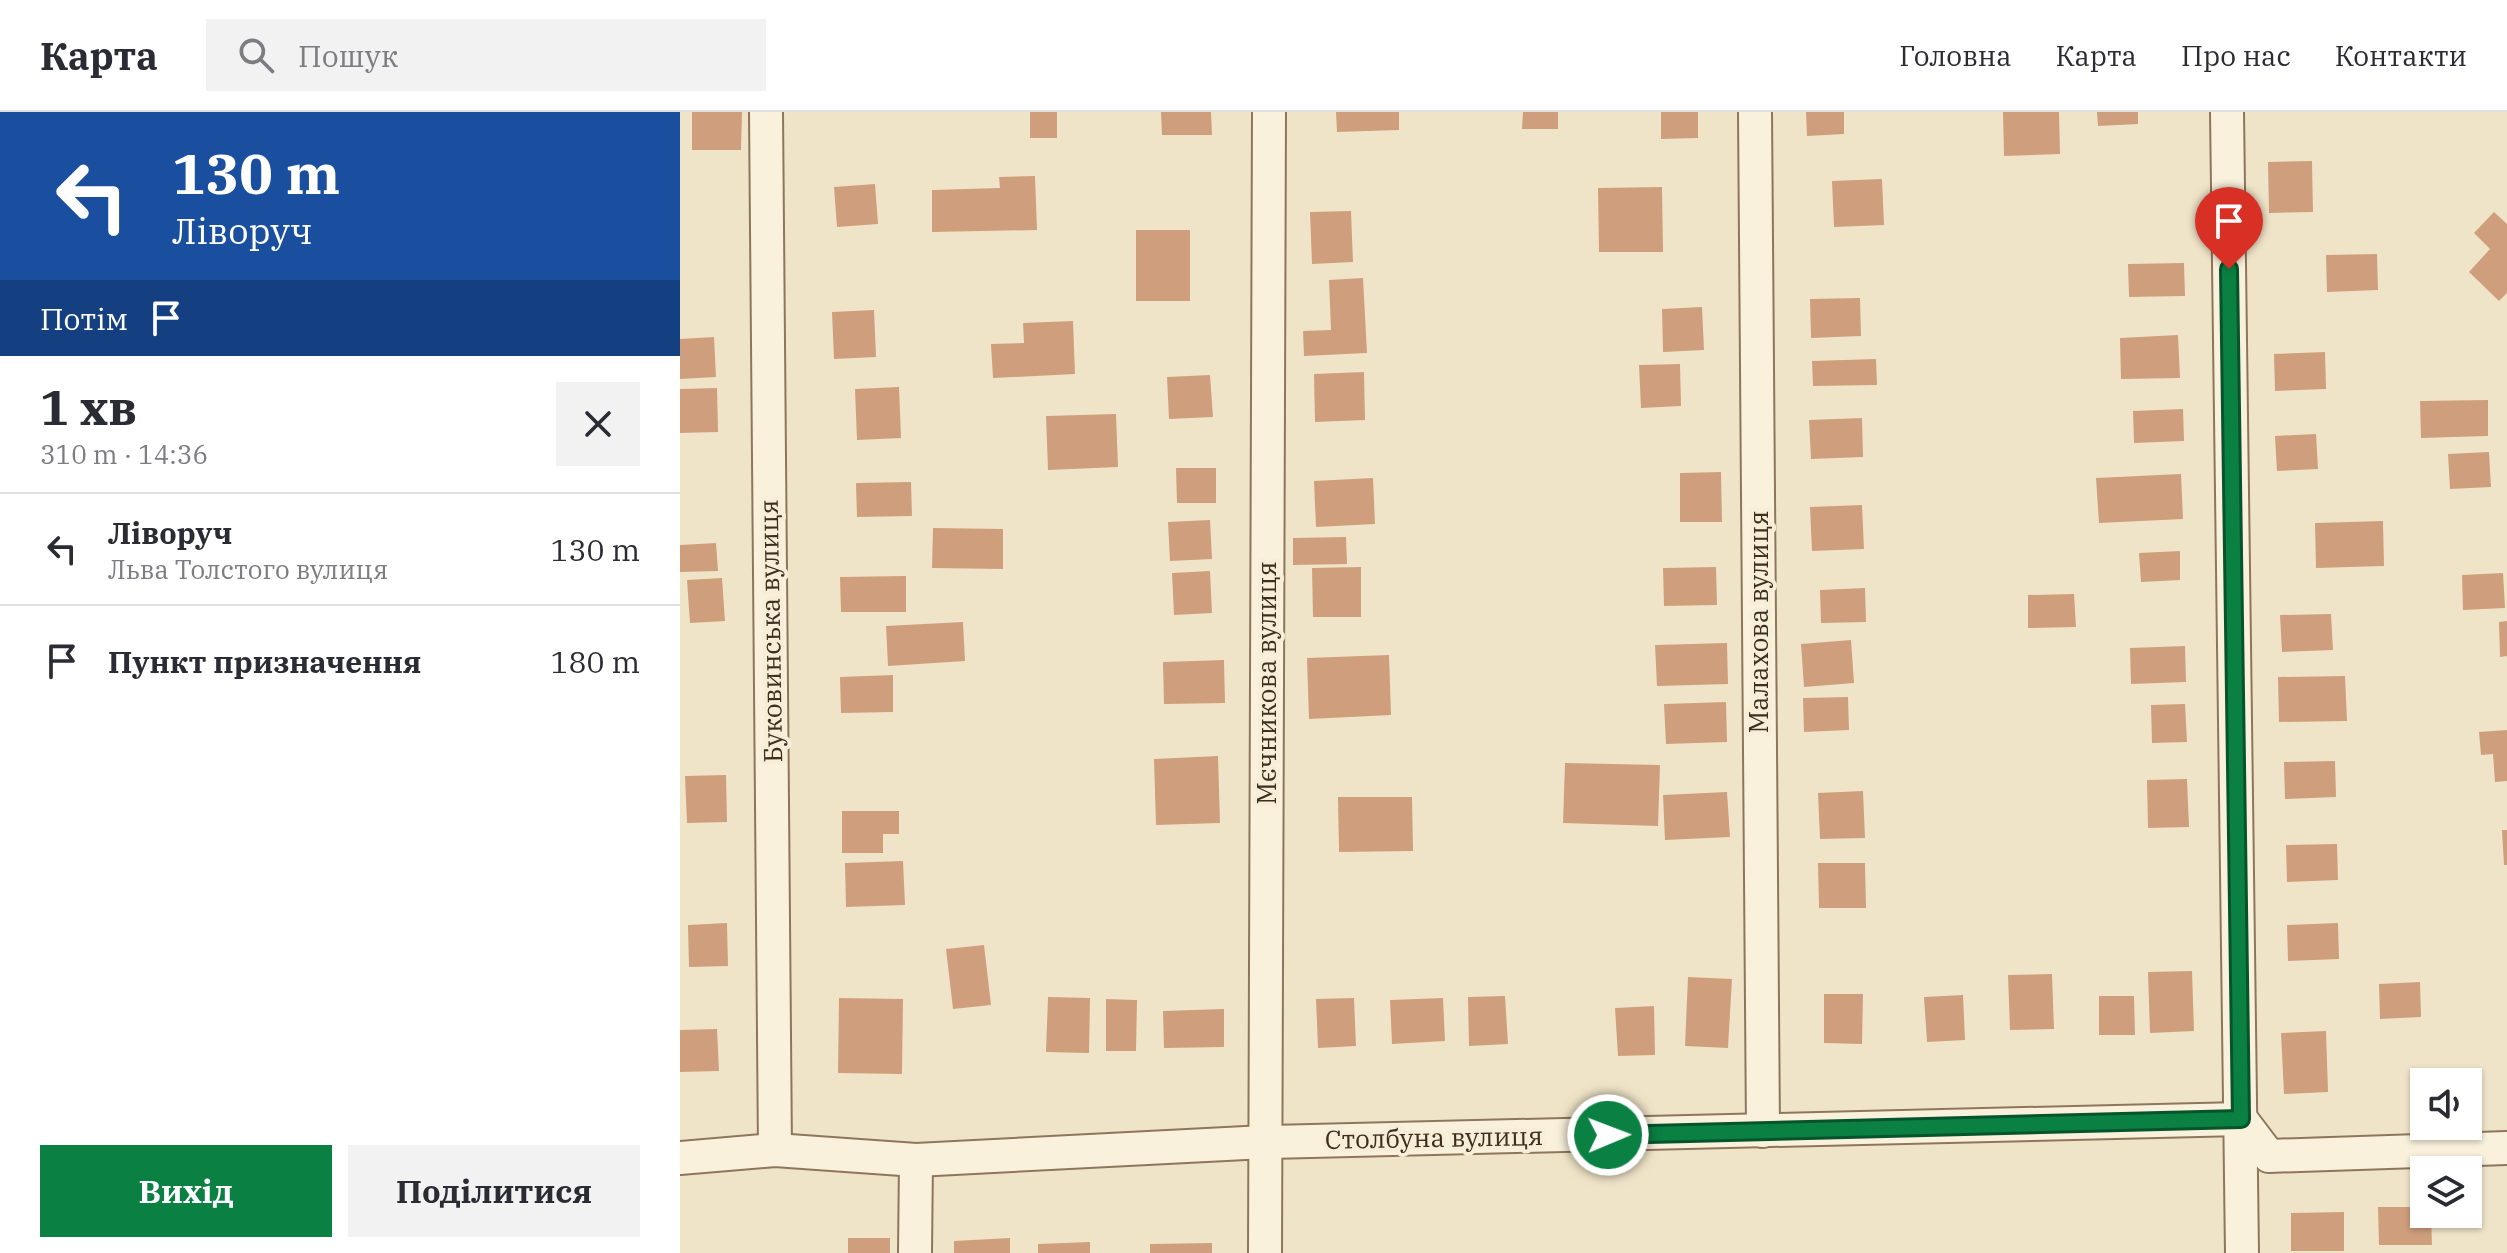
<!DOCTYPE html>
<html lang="uk">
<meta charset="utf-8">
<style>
body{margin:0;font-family:"IBM Plex Serif",serif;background:#f2f2f3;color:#2b2b33;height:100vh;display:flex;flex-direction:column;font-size:30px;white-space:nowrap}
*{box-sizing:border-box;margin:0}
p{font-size:26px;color:#7c7c81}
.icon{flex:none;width:44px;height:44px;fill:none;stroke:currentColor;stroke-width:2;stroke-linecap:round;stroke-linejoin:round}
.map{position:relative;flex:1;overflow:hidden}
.drawer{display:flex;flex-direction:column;background:#fff;width:680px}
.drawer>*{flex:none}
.banner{background:#1a4fa0;color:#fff;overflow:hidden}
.tools{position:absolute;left:1730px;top:956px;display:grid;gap:16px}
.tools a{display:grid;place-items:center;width:72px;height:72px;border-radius:0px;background:#fff;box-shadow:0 2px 6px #0004;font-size:40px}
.pin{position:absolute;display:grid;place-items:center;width:68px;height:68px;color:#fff;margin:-82px -34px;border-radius:50% 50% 50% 0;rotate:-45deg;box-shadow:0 0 8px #0007}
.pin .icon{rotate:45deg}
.me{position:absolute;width:88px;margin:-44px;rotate:89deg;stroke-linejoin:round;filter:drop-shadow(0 0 6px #0008)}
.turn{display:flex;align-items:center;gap:28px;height:168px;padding:0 40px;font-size:36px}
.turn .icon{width:104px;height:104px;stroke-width:2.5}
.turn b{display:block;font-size:56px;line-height:68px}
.then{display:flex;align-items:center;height:76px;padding:0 40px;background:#0003;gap:16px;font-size:30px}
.round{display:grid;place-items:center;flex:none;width:84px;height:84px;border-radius:0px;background:#f2f2f3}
.summary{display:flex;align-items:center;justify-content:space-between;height:136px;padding:0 40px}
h1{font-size:48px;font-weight:800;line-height:60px}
.cta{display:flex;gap:16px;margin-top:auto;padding:16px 40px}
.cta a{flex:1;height:92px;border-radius:0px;background:#0b8043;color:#fff;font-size:32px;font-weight:800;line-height:92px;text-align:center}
.cta a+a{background:#f2f2f3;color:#2b2b33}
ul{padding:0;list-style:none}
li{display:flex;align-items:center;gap:24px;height:112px;padding:0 40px;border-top:2px solid #e1e1e2}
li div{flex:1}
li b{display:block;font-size:30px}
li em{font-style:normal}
header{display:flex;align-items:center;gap:48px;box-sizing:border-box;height:112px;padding:0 40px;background:#fff;border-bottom:2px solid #e1e1e2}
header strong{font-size:38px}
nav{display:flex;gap:44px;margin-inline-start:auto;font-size:28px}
.search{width:560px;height:72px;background:#f2f2f3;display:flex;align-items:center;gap:20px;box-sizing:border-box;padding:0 28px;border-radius:0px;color:#7c7c81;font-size:30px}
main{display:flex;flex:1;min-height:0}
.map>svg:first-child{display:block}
</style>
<header>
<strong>Карта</strong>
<div class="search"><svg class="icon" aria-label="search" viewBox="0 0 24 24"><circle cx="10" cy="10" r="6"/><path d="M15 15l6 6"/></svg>Пошук</div>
<nav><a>Головна</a><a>Карта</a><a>Про нас</a><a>Контакти</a></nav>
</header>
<main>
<section class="drawer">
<div class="banner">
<div class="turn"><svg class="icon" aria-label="left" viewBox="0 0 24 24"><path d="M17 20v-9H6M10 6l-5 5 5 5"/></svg><div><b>130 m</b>Ліворуч</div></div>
<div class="then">Потім<svg class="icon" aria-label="arrive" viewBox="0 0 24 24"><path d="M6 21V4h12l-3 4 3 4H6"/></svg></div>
</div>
<div class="summary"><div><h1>1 хв</h1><p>310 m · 14:36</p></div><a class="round"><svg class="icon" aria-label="close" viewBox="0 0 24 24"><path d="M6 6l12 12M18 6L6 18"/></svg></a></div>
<ul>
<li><svg class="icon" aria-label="left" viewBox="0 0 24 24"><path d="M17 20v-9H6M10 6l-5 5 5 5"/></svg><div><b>Ліворуч</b><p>Льва Толстого вулиця</p></div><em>130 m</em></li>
<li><svg class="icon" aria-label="arrive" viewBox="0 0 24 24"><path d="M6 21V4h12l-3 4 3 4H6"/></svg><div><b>Пункт призначення</b></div><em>180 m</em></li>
</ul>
<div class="cta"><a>Вихід</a><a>Поділитися</a></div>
</section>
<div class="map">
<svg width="1827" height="1141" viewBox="0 0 1827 1141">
<rect width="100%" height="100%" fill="#f0e4c8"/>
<!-- building -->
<g fill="#cf9f7d">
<path d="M12,0H62L61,38H12Z"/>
<rect x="350" y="0" width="27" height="26"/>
<path d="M481,0H531L532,23H482Z"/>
<path d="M656,0H719V18L657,20Z"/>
<path d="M843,0H878V17H842Z"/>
<path d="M981,0H1018V26L981,27Z"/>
<path d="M1126,0H1164V22L1127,24Z"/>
<path d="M1323,0H1379L1380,42L1324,44Z"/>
<path d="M1417,0H1458V12L1418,14Z"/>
<path d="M1632,49L1633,100L1589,101L1588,50Z"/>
<path d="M355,64L357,118L252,120V78L320,76L319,65Z"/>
<path d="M1202,67L1204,113L1154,115L1152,69Z"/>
<path d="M195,72L198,112L157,115L154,75Z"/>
<path d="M982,75L983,140H919L918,76Z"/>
<path d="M671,99L673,150L632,152L630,100Z"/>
<path d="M1814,100L1827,112V181L1819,189L1789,160L1810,137L1794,121Z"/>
<rect x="456" y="118" width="54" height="71"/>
<path d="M1697,142L1698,178L1647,180L1646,143Z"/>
<path d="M1504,151L1505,184L1449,185L1448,152Z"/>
<path d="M683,166L687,241L624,244L623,219L651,218L649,168Z"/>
<path d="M1180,186L1181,224L1131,226L1130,187Z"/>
<path d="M1022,195L1024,238L983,240L982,197Z"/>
<path d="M194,198L196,245L154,247L152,200Z"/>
<path d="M393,209L395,262L313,266L311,232L344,231L343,211Z"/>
<path d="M1498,223L1500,266L1441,267L1440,226Z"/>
<path d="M34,225L36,265L0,267V227Z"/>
<path d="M1645,240L1646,277L1595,279L1594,242Z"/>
<path d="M1196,247L1197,273L1133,274L1132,249Z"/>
<path d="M1000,252L1001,294L961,296L959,253Z"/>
<path d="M684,260L685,308L635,310L634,262Z"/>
<path d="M530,263L533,305L489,307L487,265Z"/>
<path d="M219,275L221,326L177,328L175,277Z"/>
<path d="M37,276L38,320L0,321V277Z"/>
<path d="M1808,288V324L1741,326L1740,289Z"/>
<path d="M1503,297L1504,329L1454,331L1453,299Z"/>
<path d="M436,302L438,355L368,358L366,304Z"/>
<path d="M1182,306L1183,345L1131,347L1129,308Z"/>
<path d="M1636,322L1638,357L1597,359L1595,324Z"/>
<path d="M1809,340L1811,375L1770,377L1768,342Z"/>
<path d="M496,356H536V391H497Z"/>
<path d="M1041,360L1042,410H1000V361Z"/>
<path d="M1501,362L1503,407L1419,411L1416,366Z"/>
<path d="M693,366L695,412L636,415L634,369Z"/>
<path d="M231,370L232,404L177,405L176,371Z"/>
<path d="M1182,393L1184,437L1132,439L1130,395Z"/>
<path d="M530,408L532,447L490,449L488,410Z"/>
<path d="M1703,409L1704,454L1636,456L1635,411Z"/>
<path d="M253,416L323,417V457L252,456Z"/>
<path d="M666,425L667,452L613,453V426Z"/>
<path d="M36,431L38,459L0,460V433Z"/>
<path d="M1500,439V468L1461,470L1459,441Z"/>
<path d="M681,455V505H633L632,456Z"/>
<path d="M1036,455L1037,493L984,494L983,456Z"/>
<path d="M530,459L532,501L494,503L492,461Z"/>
<path d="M1823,461L1825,496L1783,498L1782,463Z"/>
<path d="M226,464V500H161L160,465Z"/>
<path d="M42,466L45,509L10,511L7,468Z"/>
<path d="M1185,476L1186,510L1141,511L1140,478Z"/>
<path d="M1394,482L1396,515L1348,516V483Z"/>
<path d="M1651,502L1653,538L1602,540L1600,503Z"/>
<path d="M1827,509V544L1820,545L1819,510Z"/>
<path d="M283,510L285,549L208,554L206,514Z"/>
<path d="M1171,528L1174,571L1124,575L1121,532Z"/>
<path d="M1047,531L1048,572L977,574L975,533Z"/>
<path d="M1505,534L1506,570L1451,572L1450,536Z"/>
<path d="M709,543L711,603L629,607L627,546Z"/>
<path d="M544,548L545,591L484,592L483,550Z"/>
<path d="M213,563V600L161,601L160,565Z"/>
<path d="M1665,564L1667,609L1599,610L1598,565Z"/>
<path d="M1168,585L1169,618L1124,620L1123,586Z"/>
<path d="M1046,590L1047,630L986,632L984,592Z"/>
<path d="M1505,592L1507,630L1472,631L1471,593Z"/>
<path d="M1827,618V669L1815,670L1813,642L1801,643L1799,620Z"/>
<path d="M538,644L540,711L476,713L474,647Z"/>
<path d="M1655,649L1656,685L1605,687L1604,650Z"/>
<path d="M885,651L980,653L978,714L883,711Z"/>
<path d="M46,663L47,710L7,711L5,664Z"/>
<path d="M1507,667L1509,715L1468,716L1467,668Z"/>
<path d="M1183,679L1185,726L1140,727L1138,681Z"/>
<path d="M1047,680L1050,725L985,728L983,683Z"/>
<path d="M658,685H732L733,739L659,740Z"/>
<path d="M162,699H219V722H203V741H162Z"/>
<path d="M1822,718H1827V753H1824Z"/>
<path d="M1657,732L1658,768L1607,770L1606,733Z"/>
<path d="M223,749L225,793L166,795L165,751Z"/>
<path d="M1138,751H1185L1186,796H1139Z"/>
<path d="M47,811L48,854L9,855L8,813Z"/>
<path d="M1658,811L1659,847L1608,849L1607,813Z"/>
<path d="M304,833L311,893L273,897L266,837Z"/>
<path d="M1512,859L1514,919L1470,921L1468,860Z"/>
<path d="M1372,862L1374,917L1330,918L1328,863Z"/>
<path d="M1008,865L1052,867L1048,936L1005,934Z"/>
<path d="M1740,870L1741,905L1700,907L1699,872Z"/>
<path d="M1144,882H1183L1182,932L1144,931Z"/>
<path d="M1283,883L1285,928L1247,930L1244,885Z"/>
<path d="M825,884L828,932L789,934L788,885Z"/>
<path d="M1419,884H1454L1455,923H1419Z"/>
<path d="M368,885L410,886L409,941L366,940Z"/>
<path d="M159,886L223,887L222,962L158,961Z"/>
<path d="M674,886L676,934L638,936L636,887Z"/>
<path d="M763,886L765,929L712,932L710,888Z"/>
<path d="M426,887L457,888L456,939H426Z"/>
<path d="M974,894L975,943L938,944L935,896Z"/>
<path d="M544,897V935L484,936L483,899Z"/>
<path d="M37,917L39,959L0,960V918Z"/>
<path d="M1646,919L1648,980L1604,982L1601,921Z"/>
<path d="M1698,1095H1744V1102H1751L1752,1133H1699Z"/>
<path d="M1664,1100V1139H1611V1101Z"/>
<rect x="168" y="1126" width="42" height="15"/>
<path d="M330,1126V1141H274V1129Z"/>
<path d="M410,1130V1141H358V1132Z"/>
<path d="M532,1131V1141H470V1132Z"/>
</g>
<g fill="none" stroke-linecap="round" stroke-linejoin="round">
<defs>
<g id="street">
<path d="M86,0L95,1038"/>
<path d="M1075,0L1083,1019"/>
<path d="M1547,0L1562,1141"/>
<path d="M0,1046L95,1038L236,1048L585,1030L1561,1007L1589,1044L1827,1036"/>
<path d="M235,1141L236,1048"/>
<path d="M585,1141L589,0"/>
</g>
</defs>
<!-- street casing -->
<use href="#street" stroke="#8d765c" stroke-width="36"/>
<!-- street -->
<use href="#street" stroke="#faf1dc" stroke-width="32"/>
</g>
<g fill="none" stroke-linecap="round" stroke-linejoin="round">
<defs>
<path id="route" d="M928,1023L1561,1007L1549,157"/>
</defs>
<!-- route casing -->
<use href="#route" stroke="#07532c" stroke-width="20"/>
<!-- route -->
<use href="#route" stroke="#0b8043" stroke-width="14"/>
</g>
<g text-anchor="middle" stroke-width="8" stroke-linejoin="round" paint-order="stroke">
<!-- street labels -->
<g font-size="26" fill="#3d2e20" stroke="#f7eed8">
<text transform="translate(1079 510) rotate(-90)" y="9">Малахова вулиця</text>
<text transform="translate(91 519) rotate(-91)" y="9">Буковинська вулиця</text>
<text transform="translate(587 571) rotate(-90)" y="9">Мєчникова вулиця</text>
<text transform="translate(754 1026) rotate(-1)" y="9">Столбуна вулиця</text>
</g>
</g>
</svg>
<div class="tools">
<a><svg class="icon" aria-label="sound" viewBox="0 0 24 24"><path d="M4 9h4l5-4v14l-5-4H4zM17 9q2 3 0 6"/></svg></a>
<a><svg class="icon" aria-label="layers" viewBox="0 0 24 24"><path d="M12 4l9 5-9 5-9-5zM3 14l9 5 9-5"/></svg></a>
</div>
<div class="pin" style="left:1549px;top:157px;background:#d93025"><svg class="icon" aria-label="arrive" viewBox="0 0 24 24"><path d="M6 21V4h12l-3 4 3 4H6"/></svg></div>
<svg class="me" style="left:928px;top:1023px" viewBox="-20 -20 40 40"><circle r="17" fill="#0b8043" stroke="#fff" stroke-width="3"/><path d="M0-11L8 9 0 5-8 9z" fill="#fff"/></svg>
</div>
</main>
